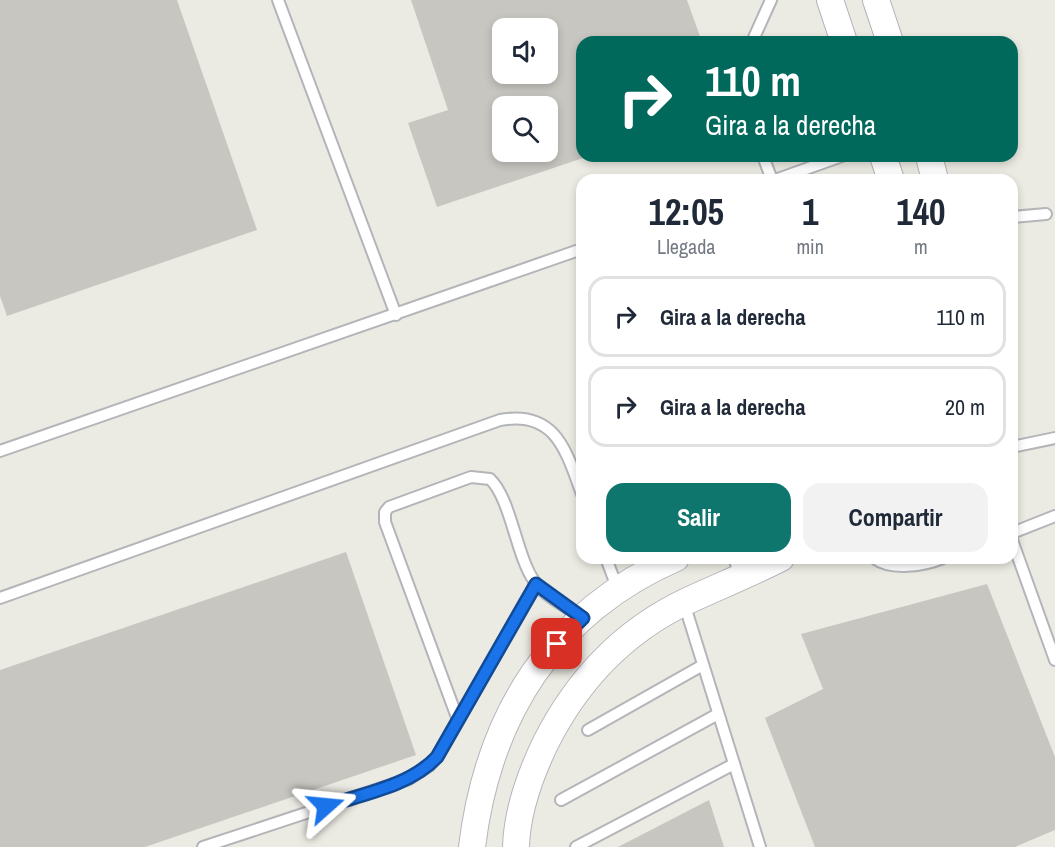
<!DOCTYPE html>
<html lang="es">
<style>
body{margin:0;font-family:"Archivo Narrow",sans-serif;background:#f2f2f3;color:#1f2937;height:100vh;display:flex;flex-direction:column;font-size:22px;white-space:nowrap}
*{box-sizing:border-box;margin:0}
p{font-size:20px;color:#747a83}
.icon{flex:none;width:33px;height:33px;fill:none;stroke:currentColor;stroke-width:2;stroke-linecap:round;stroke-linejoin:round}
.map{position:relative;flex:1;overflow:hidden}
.panel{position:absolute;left:576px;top:174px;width:442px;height:390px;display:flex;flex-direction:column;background:#fff;border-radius:18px;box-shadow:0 3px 9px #0003}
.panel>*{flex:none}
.top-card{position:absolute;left:576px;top:36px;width:442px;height:126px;border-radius:18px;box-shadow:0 3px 9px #0003;background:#00695c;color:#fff;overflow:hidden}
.controls{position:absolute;left:492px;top:18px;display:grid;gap:12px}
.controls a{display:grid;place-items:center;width:66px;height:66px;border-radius:12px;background:#fff;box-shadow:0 3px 9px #0003;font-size:30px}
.pin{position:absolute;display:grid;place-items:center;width:51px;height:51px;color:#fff;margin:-26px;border-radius:12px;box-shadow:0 3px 9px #0006}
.me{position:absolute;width:66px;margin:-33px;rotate:72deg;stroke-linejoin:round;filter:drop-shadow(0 0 4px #0008)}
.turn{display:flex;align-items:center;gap:21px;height:126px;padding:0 30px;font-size:27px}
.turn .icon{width:78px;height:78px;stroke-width:2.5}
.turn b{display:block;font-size:42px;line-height:51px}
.eta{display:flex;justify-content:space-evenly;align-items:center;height:102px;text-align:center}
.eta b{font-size:36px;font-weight:700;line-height:42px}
.button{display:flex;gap:12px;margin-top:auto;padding:12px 30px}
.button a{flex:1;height:69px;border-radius:18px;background:#0f766e;color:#fff;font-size:24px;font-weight:700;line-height:69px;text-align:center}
.button a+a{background:#f2f2f3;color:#1f2937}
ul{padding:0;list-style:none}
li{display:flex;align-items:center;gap:18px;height:81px;margin:0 12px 9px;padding:0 18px;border:3px solid #e0e1e3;border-radius:18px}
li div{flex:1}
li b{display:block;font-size:22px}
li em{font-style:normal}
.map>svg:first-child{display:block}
</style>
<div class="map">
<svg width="1055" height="847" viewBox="0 0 1055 847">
<rect width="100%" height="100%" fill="#ecebe3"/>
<!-- building -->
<g fill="#c8c6c0" fill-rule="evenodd">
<path d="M0,0H177L257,230L7,316L0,296Z"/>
<path d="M411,0H687L702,42H582V156H589L437,207L408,123L448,110ZM502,28H548V74H502ZM502,106H548V152H502Z"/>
<path d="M346,552L416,755L145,847H0V670Z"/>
<path d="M987,584L1055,757V830L1015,847H815L765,718L823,689L801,634Z"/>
<path d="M709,800L724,847H618Z"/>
</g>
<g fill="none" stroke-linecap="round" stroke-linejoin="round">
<defs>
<g id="service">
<path d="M278,0L396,315"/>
<path d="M752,42L771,0"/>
<path d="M763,156L772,180"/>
<path d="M775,180L842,156"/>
<path d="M1012,217L1046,214"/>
<path d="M1012,447L1055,438"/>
<path d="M0,451L582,249"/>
<path d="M1012,533L1055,516"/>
<path d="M1012,540L1055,660"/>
<path d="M606,558L618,590"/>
<path d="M734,558L741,577"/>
<path d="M874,558C891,571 924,566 943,558"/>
<path d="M0,598L500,420C556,410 566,451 582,494"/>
<path d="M684,603L760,847"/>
<path d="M458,720L385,522V512L389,507L471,477L490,479C511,499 516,555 534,581C545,597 567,607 583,618"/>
<path d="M588,730L703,665"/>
<path d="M561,800L718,714"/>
<path d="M203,847L409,779L429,766L437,757L536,584"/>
<path d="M576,847L734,764"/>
</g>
<g id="tertiary">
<path d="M830,0L844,42"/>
<path d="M876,0L890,42"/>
<path d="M883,156L891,180"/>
<path d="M929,156L935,180"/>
<path d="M472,847C488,716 552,612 676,558"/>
<path d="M516,847C517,810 530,775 546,742C577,681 623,632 685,602C717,587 750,574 781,558"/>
</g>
</defs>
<!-- service casing -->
<use href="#service" stroke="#b4b5b9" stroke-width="14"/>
<!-- tertiary casing -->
<use href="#tertiary" stroke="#b4b5b9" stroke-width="28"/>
<!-- service -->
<use href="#service" stroke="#fff" stroke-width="10"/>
<!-- tertiary -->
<use href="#tertiary" stroke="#fff" stroke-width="26"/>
</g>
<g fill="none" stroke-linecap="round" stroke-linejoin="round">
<defs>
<path id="route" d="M326,806C363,794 410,786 437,757L536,584L583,618L557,644"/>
</defs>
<!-- route casing -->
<use href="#route" stroke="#114b97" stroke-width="15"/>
<!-- route -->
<use href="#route" stroke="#1a73e8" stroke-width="10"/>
</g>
</svg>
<div class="controls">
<a><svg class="icon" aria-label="sound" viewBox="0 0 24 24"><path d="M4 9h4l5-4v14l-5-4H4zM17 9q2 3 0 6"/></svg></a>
<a><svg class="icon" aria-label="search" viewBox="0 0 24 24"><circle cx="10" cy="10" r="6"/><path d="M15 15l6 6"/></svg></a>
</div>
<div class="pin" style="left:557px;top:644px;background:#d93025"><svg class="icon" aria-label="arrive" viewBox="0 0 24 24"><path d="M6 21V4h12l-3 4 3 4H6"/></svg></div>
<svg class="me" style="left:326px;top:806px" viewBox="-20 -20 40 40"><path d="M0-17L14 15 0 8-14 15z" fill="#1a73e8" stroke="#fff" stroke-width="4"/></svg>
<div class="top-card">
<div class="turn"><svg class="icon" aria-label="right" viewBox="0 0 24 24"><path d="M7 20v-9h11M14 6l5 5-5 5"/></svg><div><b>110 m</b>Gira a la derecha</div></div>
</div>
<section class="panel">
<div class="eta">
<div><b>12:05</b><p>Llegada</p></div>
<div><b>1</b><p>min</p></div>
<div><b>140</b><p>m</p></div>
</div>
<ul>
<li><svg class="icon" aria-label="right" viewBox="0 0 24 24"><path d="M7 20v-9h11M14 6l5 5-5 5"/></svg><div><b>Gira a la derecha</b></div><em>110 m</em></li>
<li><svg class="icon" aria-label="right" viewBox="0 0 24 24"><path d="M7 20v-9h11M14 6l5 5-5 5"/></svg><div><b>Gira a la derecha</b></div><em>20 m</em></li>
</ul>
<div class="button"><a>Salir</a><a>Compartir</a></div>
</section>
</div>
